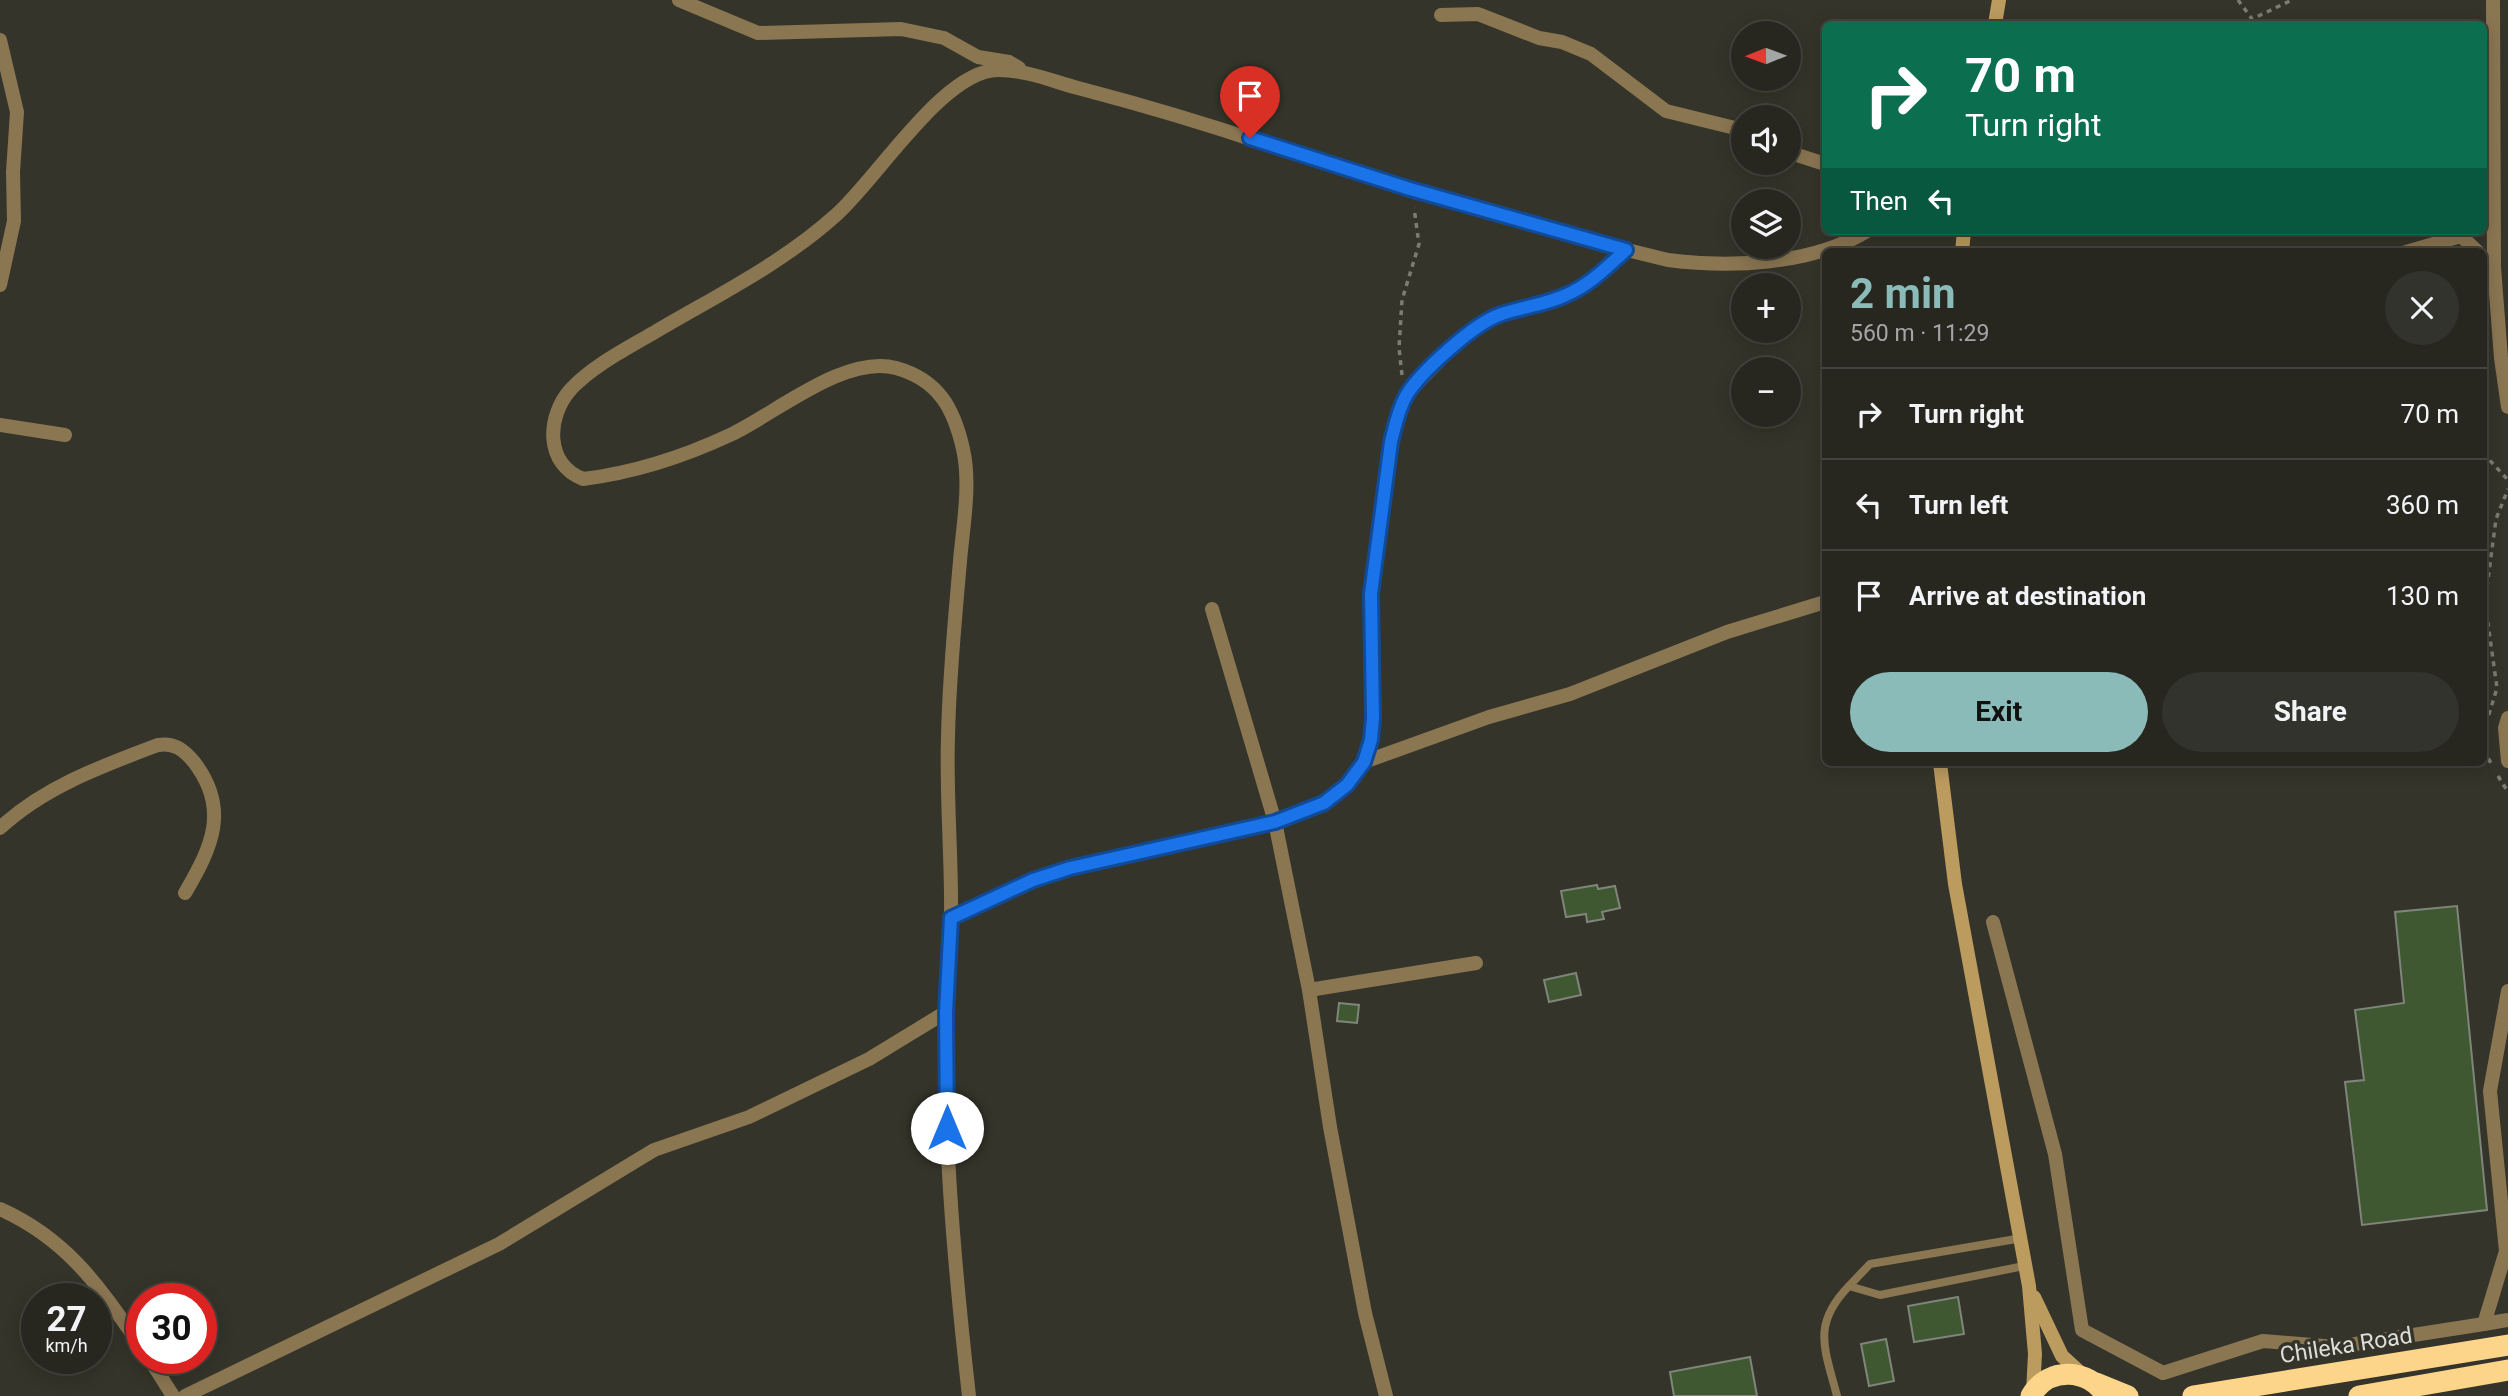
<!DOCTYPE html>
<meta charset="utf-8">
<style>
body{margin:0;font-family:Roboto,sans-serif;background:#33332d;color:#f1f3f6;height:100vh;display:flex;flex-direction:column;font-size:26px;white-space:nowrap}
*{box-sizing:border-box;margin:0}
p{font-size:23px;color:#a4a5a5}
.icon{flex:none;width:38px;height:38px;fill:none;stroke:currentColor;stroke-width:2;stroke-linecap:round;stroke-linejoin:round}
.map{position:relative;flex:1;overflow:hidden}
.panel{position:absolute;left:1822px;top:248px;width:665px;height:518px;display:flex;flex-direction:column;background:#272720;border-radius:10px;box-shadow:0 4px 18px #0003,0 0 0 2px #43443e}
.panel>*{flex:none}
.guide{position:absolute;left:1822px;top:21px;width:665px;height:214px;border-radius:10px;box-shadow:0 4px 18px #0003,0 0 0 2px #43443e;background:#0b6e4f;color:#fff;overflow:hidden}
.needle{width:46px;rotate:269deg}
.controls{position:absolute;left:1731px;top:21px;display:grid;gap:14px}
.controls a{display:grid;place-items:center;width:70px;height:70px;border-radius:50%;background:#272720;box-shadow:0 4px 18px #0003,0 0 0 2px #43443e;font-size:35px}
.speed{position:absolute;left:21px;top:1283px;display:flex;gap:14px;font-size:35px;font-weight:700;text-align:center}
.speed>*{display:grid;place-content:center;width:91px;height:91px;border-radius:50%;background:#272720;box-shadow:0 4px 18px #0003,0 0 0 2px #43443e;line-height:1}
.speed small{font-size:18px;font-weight:400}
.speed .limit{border:10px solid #d22;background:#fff;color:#111}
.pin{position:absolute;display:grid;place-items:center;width:60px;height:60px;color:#fff;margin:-72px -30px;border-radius:50% 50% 50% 0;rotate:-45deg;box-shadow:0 0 7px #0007}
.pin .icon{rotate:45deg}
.me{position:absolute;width:77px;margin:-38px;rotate:0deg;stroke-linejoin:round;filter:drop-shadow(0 0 5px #0008)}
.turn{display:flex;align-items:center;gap:24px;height:147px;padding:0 28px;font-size:32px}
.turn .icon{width:91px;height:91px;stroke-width:2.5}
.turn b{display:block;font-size:49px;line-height:60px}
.then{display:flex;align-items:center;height:66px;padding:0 28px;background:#0003;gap:14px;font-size:26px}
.round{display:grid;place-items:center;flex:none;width:74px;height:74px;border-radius:37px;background:#33332d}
.head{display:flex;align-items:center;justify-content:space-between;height:119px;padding:0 28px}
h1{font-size:42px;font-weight:700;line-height:52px;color:#8bbbb9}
.action{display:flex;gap:14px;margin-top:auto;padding:14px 28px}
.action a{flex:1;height:80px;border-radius:42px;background:#8bbbb9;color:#111;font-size:28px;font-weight:700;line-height:80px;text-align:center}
.action a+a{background:#33332d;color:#f1f3f6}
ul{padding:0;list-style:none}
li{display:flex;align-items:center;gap:21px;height:91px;padding:0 28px;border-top:2px solid #43443e}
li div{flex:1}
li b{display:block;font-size:26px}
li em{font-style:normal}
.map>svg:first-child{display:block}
</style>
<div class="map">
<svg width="2508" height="1396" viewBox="0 0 2508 1396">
<rect width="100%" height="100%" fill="#34342a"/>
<!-- building -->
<g fill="#405831" stroke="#7f857b" stroke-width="2">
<path d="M1597,885L1598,889L1615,886L1620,908L1602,912L1604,919L1587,922L1586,914L1566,917L1561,891Z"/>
<path d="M2457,906L2487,1210L2362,1225L2345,1082L2364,1080L2355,1010L2404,1003L2395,912Z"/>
<path d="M1576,973L1581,995L1549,1002L1544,980Z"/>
<path d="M1339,1003L1359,1005L1357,1023L1337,1021Z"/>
<path d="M1958,1297L1964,1334L1914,1342L1908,1306Z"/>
<path d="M1886,1339L1894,1381L1869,1386L1861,1344Z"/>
<path d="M1750,1357L1757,1396H1674L1670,1372Z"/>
</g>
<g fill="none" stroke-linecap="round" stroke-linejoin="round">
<!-- path -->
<g stroke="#7c7c73" stroke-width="3.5" stroke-dasharray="5 5" stroke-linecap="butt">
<path d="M2238,0L2252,19L2292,0"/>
<path d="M1402,375L1399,348L1402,300L1419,244L1414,208"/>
<path d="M2483,392L2485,381"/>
<path d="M2483,453L2508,480"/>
<path d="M2483,734L2497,688L2485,602L2496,519L2508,489"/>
<path d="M2483,750L2491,763"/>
<path d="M2498,776L2508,792"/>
</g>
<!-- lane -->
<g stroke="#8b7652" stroke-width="8">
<path d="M1849,1286L1870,1264L2022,1238"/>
<path d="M1837,1396C1825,1349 1811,1325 1849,1286L1880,1295L2024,1266"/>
</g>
<!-- street -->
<g stroke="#8b7652" stroke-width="14">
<path d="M679,0L758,33L901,29L944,38L978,57L1009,62L1019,68"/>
<path d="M2493,0L2494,267L2501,358L2508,407"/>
<path d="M1441,15L1478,14L1539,38L1562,42L1591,54L1666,111L1743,130"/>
<path d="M0,40L17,112L13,172L14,221L0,285"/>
<path d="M1788,152L1825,164"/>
<path d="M2406,252L2461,236L2478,252"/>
<path d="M0,425L65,435"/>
<path d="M1212,609L1275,822L1309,990L1330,1127L1365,1313L1386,1396"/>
<path d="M2508,718L2505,728L2508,761"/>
<path d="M1364,762L1489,717L1570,694L1727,632L1825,602"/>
<path d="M0,828C44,787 102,766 158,745C174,742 184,750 194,762C230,809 212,847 185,893"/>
<path d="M951,918L1033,880L1070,868L1275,822L1324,803L1347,785L1364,762L1371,740L1373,718L1371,594L1391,442L1397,417L1408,393L1460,339L1498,315L1569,294L1594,278L1627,250"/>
<path d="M1993,922L2055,1154L2082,1330L2163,1373L2263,1341L2336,1347L2484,1324L2506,1251L2490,1091L2508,991"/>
<path d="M1309,990L1476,963"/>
<path d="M0,1209C69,1240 100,1288 142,1348"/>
<path d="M2484,1324L2508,1320"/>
<path d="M149,1358L173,1396"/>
<path d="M185,1396L499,1244L654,1150L749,1117L869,1059L946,1012"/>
<path d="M969,1396C959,1307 950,1219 947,1130C944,1060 949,990 951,919C952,858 946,798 948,737C949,678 955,620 960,561C963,526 971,484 963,449C954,409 939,380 896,368C845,354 775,414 730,435C685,456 632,473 583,479C545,464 546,417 571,389C594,365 626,349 655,332C716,296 783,263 836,215C878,178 944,69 999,70C1026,70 1052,81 1078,88C1143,105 1207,124 1272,146C1402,189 1535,228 1668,260C1730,268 1812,265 1867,231"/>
</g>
<!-- secondary -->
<g stroke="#bc9b5f" stroke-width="14">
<path d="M1995,24L1999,0"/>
<path d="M1962,252L1964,231"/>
<path d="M1940,763L1955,884L2029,1286L2035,1354L2033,1392"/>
<path d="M2034,1297L2062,1356L2084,1376"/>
</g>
<!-- highway -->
<g stroke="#fcd48a" stroke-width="21">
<path d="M2096,1383L2128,1396"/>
<path d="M2031,1396C2048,1366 2089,1368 2106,1396"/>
<path d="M2193,1396L2508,1345"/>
<path d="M2359,1396L2508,1370"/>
</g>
</g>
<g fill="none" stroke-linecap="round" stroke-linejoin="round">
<defs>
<path id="route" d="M947,1128L946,1012L951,918L1033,880L1070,868L1275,822L1324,803L1347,785L1364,762L1371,740L1373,718L1371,594L1391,442C1395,426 1398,410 1406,396C1420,372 1474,324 1499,315C1521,307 1545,305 1566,295C1590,285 1608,266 1626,250L1410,189L1250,138"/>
</defs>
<!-- route casing -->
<use href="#route" stroke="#114b97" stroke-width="18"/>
<!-- route -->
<use href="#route" stroke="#1a73e8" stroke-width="12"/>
</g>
<g text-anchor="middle" stroke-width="7" stroke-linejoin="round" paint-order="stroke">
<!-- street labels -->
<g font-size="23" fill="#deded8" stroke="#34342a">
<text transform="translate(2346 1345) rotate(-9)" y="8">Chileka Road</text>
</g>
</g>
</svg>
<div class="controls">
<a><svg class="needle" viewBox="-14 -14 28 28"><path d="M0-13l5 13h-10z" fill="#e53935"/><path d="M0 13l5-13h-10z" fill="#a4a5a5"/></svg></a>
<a><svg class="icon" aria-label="sound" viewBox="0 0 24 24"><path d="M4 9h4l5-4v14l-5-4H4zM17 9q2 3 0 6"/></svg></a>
<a><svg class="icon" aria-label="layers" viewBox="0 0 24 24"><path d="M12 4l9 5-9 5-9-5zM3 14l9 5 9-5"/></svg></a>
<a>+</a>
<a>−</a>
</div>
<div class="speed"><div>27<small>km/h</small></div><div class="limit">30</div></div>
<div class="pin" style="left:1250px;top:138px;background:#d93025"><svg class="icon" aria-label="arrive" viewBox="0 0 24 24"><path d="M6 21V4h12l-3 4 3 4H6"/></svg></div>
<svg class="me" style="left:947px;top:1128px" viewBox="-20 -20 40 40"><circle r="19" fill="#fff"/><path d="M0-13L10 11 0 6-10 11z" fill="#1a73e8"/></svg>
<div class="guide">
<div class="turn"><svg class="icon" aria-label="right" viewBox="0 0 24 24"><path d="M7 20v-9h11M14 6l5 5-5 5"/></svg><div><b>70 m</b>Turn right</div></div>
<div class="then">Then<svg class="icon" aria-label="left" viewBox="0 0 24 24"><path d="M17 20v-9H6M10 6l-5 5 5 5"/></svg></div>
</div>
<section class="panel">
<div class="head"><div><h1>2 min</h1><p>560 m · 11:29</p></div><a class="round"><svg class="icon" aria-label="close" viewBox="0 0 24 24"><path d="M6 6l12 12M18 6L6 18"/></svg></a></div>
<ul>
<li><svg class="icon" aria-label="right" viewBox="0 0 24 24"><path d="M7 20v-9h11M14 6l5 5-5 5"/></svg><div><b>Turn right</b></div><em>70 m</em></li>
<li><svg class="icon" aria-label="left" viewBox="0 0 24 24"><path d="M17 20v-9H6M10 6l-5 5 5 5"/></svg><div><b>Turn left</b></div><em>360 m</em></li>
<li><svg class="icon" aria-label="arrive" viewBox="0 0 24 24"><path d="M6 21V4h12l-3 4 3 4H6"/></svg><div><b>Arrive at destination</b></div><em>130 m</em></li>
</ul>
<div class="action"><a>Exit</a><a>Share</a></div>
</section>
</div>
